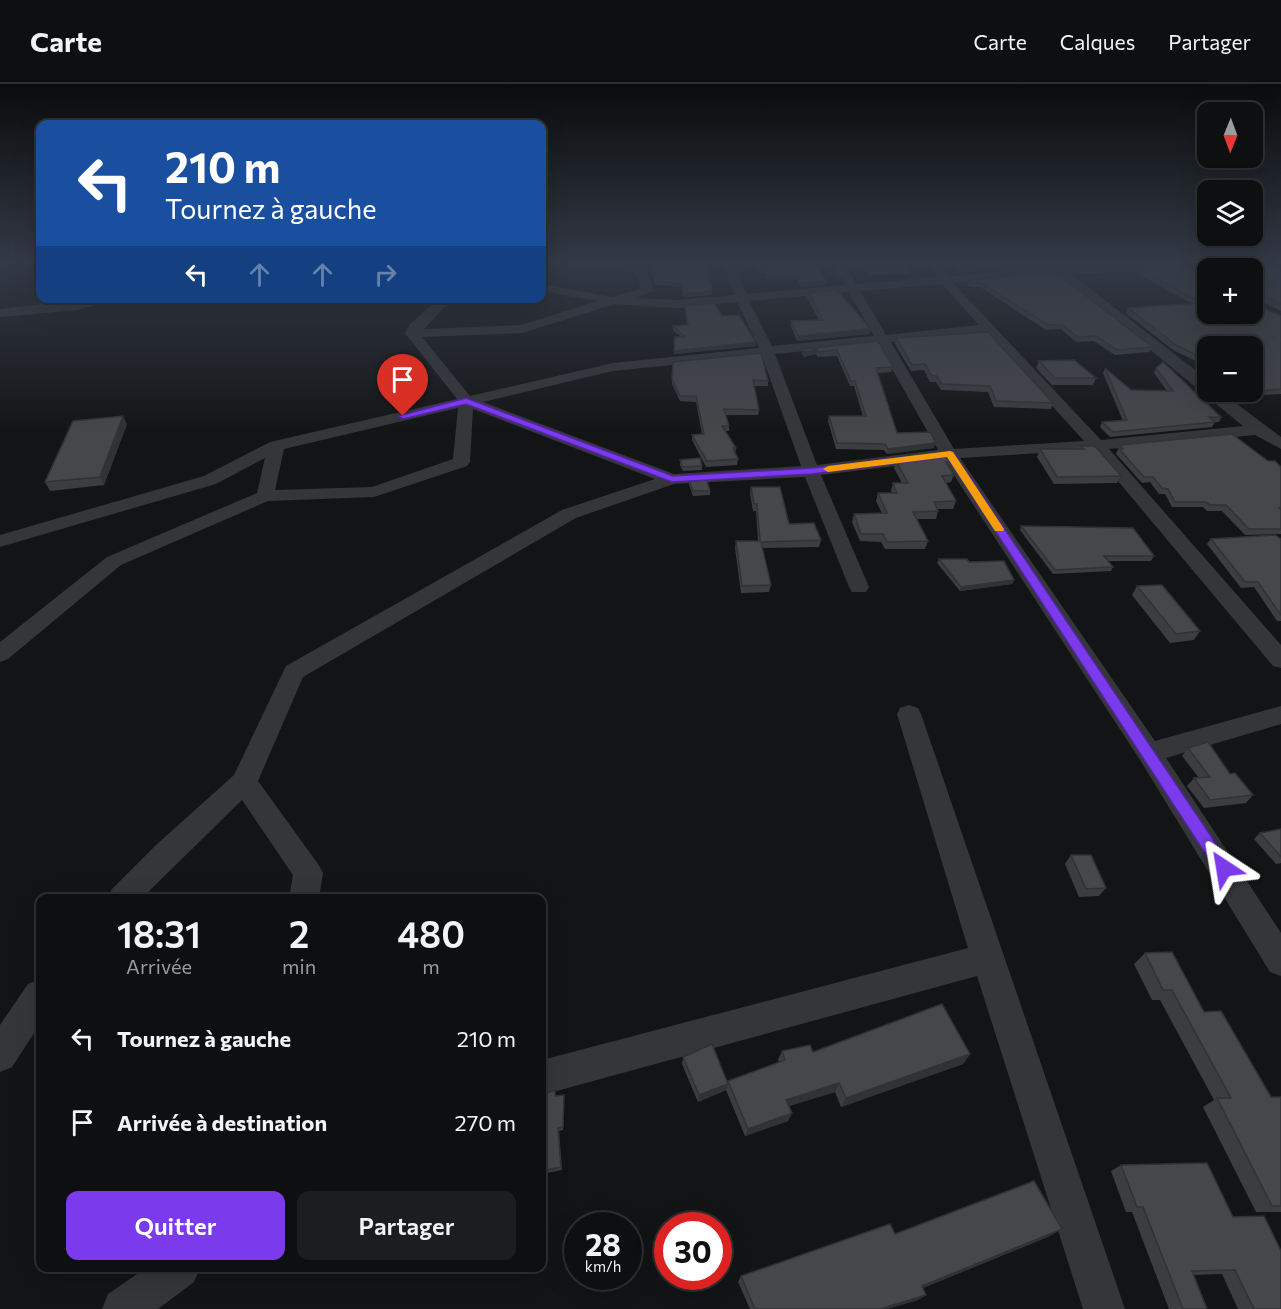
<!DOCTYPE html>
<html lang="fr">
<meta charset="utf-8">
<style>
body{margin:0;font-family:Commissioner,sans-serif;background:#1c1d1e;color:#f1f3f6;height:100vh;display:flex;flex-direction:column;font-size:22px;white-space:nowrap}
*{box-sizing:border-box;margin:0}
p{font-size:20px;color:#9b9c9f}
.icon{flex:none;width:33px;height:33px;fill:none;stroke:currentColor;stroke-width:2;stroke-linecap:round;stroke-linejoin:round}
.map{position:relative;flex:1;overflow:hidden}
.details{position:absolute;left:36px;top:810px;width:510px;height:378px;display:flex;flex-direction:column;background:#0e0f10;border-radius:12px;box-shadow:0 6px 24px #0002,0 0 0 2px #2e2f30}
.details>*{flex:none}
.guide{position:absolute;left:36px;top:36px;width:510px;height:183px;border-radius:12px;box-shadow:0 6px 24px #0002,0 0 0 2px #2e2f30;background:#1a4fa0;color:#fff;overflow:hidden}
.needle{width:39px;rotate:181deg}
.tools{position:absolute;left:1197px;top:18px;display:grid;gap:12px}
.tools a{display:grid;place-items:center;width:66px;height:66px;border-radius:12px;background:#0e0f10;box-shadow:0 6px 24px #0002,0 0 0 2px #2e2f30;font-size:30px}
.speed{position:absolute;left:564px;top:1128px;display:flex;gap:12px;font-size:30px;font-weight:700;text-align:center}
.speed>*{display:grid;place-content:center;width:78px;height:78px;border-radius:50%;background:#0e0f10;box-shadow:0 6px 24px #0002,0 0 0 2px #2e2f30;line-height:1}
.speed small{font-size:15px;font-weight:400}
.speed .limit{border:9px solid #d22;background:#fff;color:#111}
.pin{position:absolute;display:grid;place-items:center;width:51px;height:51px;color:#fff;margin:-62px -26px;border-radius:50% 50% 50% 0;rotate:-45deg;box-shadow:0 0 6px #0007}
.pin .icon{rotate:45deg}
.me{position:absolute;width:66px;margin:-33px;rotate:327deg;stroke-linejoin:round;filter:drop-shadow(0 0 4px #0008)}
.turn{display:flex;align-items:center;gap:21px;height:126px;padding:0 30px;font-size:27px}
.turn .icon{width:78px;height:78px;stroke-width:2.5}
.turn b{display:block;font-size:42px;line-height:51px}
.lanes{display:flex;align-items:center;height:57px;padding:0 30px;background:#0003;justify-content:center;gap:30px;direction:ltr}
.lanes .off{opacity:.35}
.eta{display:flex;justify-content:space-evenly;align-items:center;height:102px;text-align:center}
.eta b{font-size:36px;font-weight:600;line-height:42px}
.action{display:flex;gap:12px;margin-top:auto;padding:12px 30px}
.action a{flex:1;height:69px;border-radius:12px;background:#7c3aed;color:#fff;font-size:24px;font-weight:600;line-height:69px;text-align:center}
.action a+a{background:#1c1d1e;color:#f1f3f6}
ul{padding:0;list-style:none}
li{display:flex;align-items:center;gap:18px;height:84px;padding:0 30px}
li div{flex:1}
li b{display:block;font-size:22px}
li em{font-style:normal}
header{display:flex;align-items:center;gap:36px;box-sizing:border-box;height:84px;padding:0 30px;background:#0e0f10;border-bottom:2px solid #2e2f30}
header strong{font-size:28px}
nav{display:flex;gap:33px;margin-inline-start:auto;font-size:21px}
.map>svg:first-child{display:block}
</style>
<header>
<strong>Carte</strong>
<nav><a>Carte</a><a>Calques</a><a>Partager</a></nav>
</header>
<div class="map">
<svg width="1281" height="1225" viewBox="0 0 1281 1225">
<rect width="100%" height="100%" fill="#131415"/>
<g fill="none" stroke-linecap="round" stroke-linejoin="round">
<!-- minor -->
<g fill="#353639" fill-rule="evenodd">
<path d="M609,179C634,178 649,180 653,207L636,214L676,216L734,211L723,179H735L746,210L845,201L832,179H844L856,200L937,193L926,179H938L948,192L1050,183L1054,179L1063,182L1146,179L1140,182L1070,189L1208,296V308H1221L1281,353V365L1255,351L1109,365L1281,561V584L1273,582L1092,366L960,374L1155,657L1281,622V640L1166,674L1281,849V892L1270,888L1140,676L944,376L821,391L869,503L866,508H852L849,503L805,393L674,400L576,434L303,593L258,697L318,780L323,789L319,814H289L293,791L242,716L142,814H108L112,805L156,761L234,691L286,582L562,426L655,395L473,325L470,378L467,382L374,413L268,417L121,481L8,575L0,578V558L107,473L257,409L265,374L216,400L0,463V451L204,392L270,358L457,315L405,249L410,240L440,214H453L424,245L521,241L598,217L542,207V200L612,213L641,205C637,180 624,191 609,179ZM1058,190L1243,342L1101,356L953,199ZM942,200L979,241L886,251L860,207ZM849,208L874,252L772,262L749,217ZM737,218L759,264L613,279L470,312L422,253L522,249L615,220L676,224ZM985,248L1084,357L954,365L891,258ZM878,260L938,366L817,381L775,270ZM762,272L801,382L674,390L483,318L613,287ZM458,324L453,375L372,403L275,406L284,365Z"/>
<path d="M94,214H118L78,226L0,233V225Z"/>
<path d="M909,621L918,624L921,630L1125,1225H1083L977,892L542,1011V976L968,864L897,630L900,624Z"/>
<path d="M40,895V940L12,983L0,988V941L28,900Z"/>
<path d="M146,1184H200L194,1198L158,1225H102L108,1210Z"/>
</g>
</g>
<!-- wall -->
<g fill="#3b3d40">
<path d="M652,179L712,211L683,213L681,203L654,200Z"/>
<path d="M754,179H815L826,197L825,201L801,203L797,196H767L765,189H758Z"/>
<path d="M860,179H905L910,185L909,190L867,191Z"/>
<path d="M941,179H1052L1049,181L958,189L950,179Z"/>
<path d="M1061,179H1088L1063,180Z"/>
<path d="M1176,179L1208,230L1281,232V310L1262,311L1252,306V262H1208V283L1173,266L1126,229L1128,224L1192,220L1134,187L1081,190L1083,186L1142,180Z"/>
<path d="M1189,179H1264L1281,185V227L1253,213L1252,184H1208V187Z"/>
<path d="M1055,188L1152,263L1149,268L1115,271L1094,257L1076,258L1061,245L1046,246L980,203H970L967,200L969,196Z"/>
<path d="M808,209L870,250L797,257L791,242V237L819,236L807,214Z"/>
<path d="M685,222L722,232L756,258V262L674,270L681,253L673,246V242H687Z"/>
<path d="M896,254L1053,319L1051,325L994,323L988,308L941,306L936,298H930L924,286L911,287L895,260Z"/>
<path d="M878,257L893,283L891,288L878,289L897,349L934,364L887,370L884,366L836,365L828,337L829,332H863L854,302H850L837,272L818,273L816,270L804,273L802,270L803,265Z"/>
<path d="M1039,277L1096,294L1093,301H1052L1036,284Z"/>
<path d="M673,278L768,297V302H754L759,326L758,331H726L729,342V347H725L736,364L735,370L738,375L737,381L706,383L692,356V351L702,350L696,318L680,317L672,300Z"/>
<path d="M1105,284L1131,306L1167,307L1154,289L1156,284L1221,333L1219,338H1215L1212,343L1110,353L1100,343L1102,338L1123,337L1103,289Z"/>
<path d="M127,340L104,401L50,407L45,398Z"/>
<path d="M1120,361L1268,377L1281,383V450L1245,451L1222,427H1207L1203,423H1172L1165,410H1159L1150,398L1142,399L1116,370Z"/>
<path d="M1080,362L1121,392L1117,399L1054,400L1037,373L1040,365H1079Z"/>
<path d="M680,376L702,382V386L683,387L680,381Z"/>
<path d="M896,377L950,378L948,383L954,391L951,398L946,399L956,417L953,425H937L938,427L936,435H916L928,457L925,465H885L881,458L860,457L852,438L854,430L882,429L876,417L878,409H892L891,407L893,399H902L894,384Z"/>
<path d="M689,397L710,407V411L693,412L689,401Z"/>
<path d="M751,403L789,440L821,456L819,463L762,464L771,501L769,508L741,509L735,464L736,457H758L756,427H753L750,410Z"/>
<path d="M1021,442L1154,472L1151,477H1108L1113,483L1111,487L1053,490L1020,446Z"/>
<path d="M1211,455H1281V537H1277L1254,503L1241,504L1207,460Z"/>
<path d="M939,475L969,478L1014,496L1012,500L960,507L937,479Z"/>
<path d="M1137,502L1200,547L1194,556L1170,559L1132,511Z"/>
<path d="M1188,664L1230,690L1253,711L1246,719L1204,724L1187,702L1194,694H1199L1182,672Z"/>
<path d="M1281,745V779L1276,780L1254,755L1260,749Z"/>
<path d="M1071,771L1106,804L1099,812L1079,813L1065,780Z"/>
<path d="M1145,869L1204,928L1271,1013H1281V1128H1256L1203,1023L1214,1016L1160,916H1152L1134,880Z"/>
<path d="M782,967L813,968L970,970L963,980L841,1023L835,1008L789,1022L792,1029L788,1037L745,1052L726,1006L698,1018L682,980L683,973L728,1000V997L779,978L778,976Z"/>
<path d="M542,1011L556,1012L564,1015L563,1046L559,1047L562,1086L542,1090Z"/>
<path d="M1121,1081L1233,1133L1281,1225H1238L1222,1190L1193,1191L1207,1225H1169L1132,1128H1126L1111,1087Z"/>
<path d="M895,1150L1050,1152L923,1204L926,1211L918,1216L887,1225H750L738,1198L741,1192Z"/>
</g>
<!-- shaded-wall -->
<g fill="#303234">
<path d="M1022,179H1052L1049,181L958,189L959,184Z"/>
<path d="M826,197L825,201L801,203L802,199Z"/>
<path d="M712,207V211L683,213V210Z"/>
<path d="M871,245L870,250L797,257L798,252Z"/>
<path d="M756,258V262L674,270V267Z"/>
<path d="M817,265L816,270L804,273V268Z"/>
<path d="M123,332L127,340L104,401L100,393Z"/>
<path d="M936,359L934,364L887,370L888,365Z"/>
<path d="M1014,496L1012,500L960,507L961,503Z"/>
<path d="M970,970L963,980L841,1023L846,1014Z"/>
<path d="M839,999L835,1008L783,1024L786,1016Z"/>
<path d="M728,1000L726,1006L698,1018L699,1011Z"/>
<path d="M792,1029L788,1037L745,1052L748,1045Z"/>
<path d="M1062,1145L1050,1152L913,1208L922,1202Z"/>
<path d="M926,1211L918,1216L887,1225H880Z"/>
</g>
<!-- building -->
<g fill="#45474a" stroke="#303234" stroke-width="1.5">
<path d="M652,179H707L712,207L683,210L682,200L654,197Z"/>
<path d="M755,179H815L826,197L802,199L798,192H767L766,186H758Z"/>
<path d="M863,179H905L910,185L868,186Z"/>
<path d="M955,179H1022L959,184Z"/>
<path d="M1144,179H1176L1208,193V230H1252V219L1281,232V305L1265,306L1252,299V262H1208V277L1176,261L1128,224L1202,219L1135,183L1083,186L1142,180Z"/>
<path d="M1201,179H1264L1281,185V220L1255,208L1252,210V184H1211V183Z"/>
<path d="M1055,188L1152,263L1117,266L1096,252L1078,253L1062,241H1048L981,199H972L969,196Z"/>
<path d="M837,206L871,245L798,252L791,237L823,236L808,209Z"/>
<path d="M714,219L722,232L739,231L756,258L674,267L675,253H685L673,242L688,241L685,222Z"/>
<path d="M988,248L1053,319L996,317L990,302L942,300L937,292H932L925,280L912,281L896,254Z"/>
<path d="M878,257L893,283L876,284L897,349L930,348L936,359L888,365L885,360L837,359L829,332H866L855,297H851L837,266L819,268L817,265L804,268L803,265Z"/>
<path d="M761,269L768,297L753,296L759,326L724,325L729,342H722L736,364H733L738,375L707,377L692,351L704,350L696,312H680L672,295L673,278Z"/>
<path d="M1074,276L1096,294H1055L1039,277Z"/>
<path d="M1163,278L1221,333H1209L1215,338L1113,348L1102,338L1127,336L1105,284L1131,306L1173,307L1156,284Z"/>
<path d="M123,332L100,393L45,398L73,337Z"/>
<path d="M1232,350L1268,377H1275L1281,383V424H1279L1281,426V445H1249L1226,421H1210L1206,418H1175L1168,405L1162,404L1153,393H1144L1119,365H1123L1120,361Z"/>
<path d="M1080,362H1095L1121,392L1057,393L1040,365H1084Z"/>
<path d="M945,371L950,378H946L954,391L942,392L956,417L934,418L938,427L913,428L928,457L887,458L883,450H861L854,430L887,429L878,409H897L893,399H908L896,377Z"/>
<path d="M700,374L702,382L683,383L680,376Z"/>
<path d="M707,396L710,407H693L689,397Z"/>
<path d="M751,403H780L789,440L814,439L821,456L761,458L771,501L742,502L736,457H760L757,420H754Z"/>
<path d="M1021,442L1133,444L1154,472H1104L1113,483L1055,486Z"/>
<path d="M1275,451L1281,455V531L1258,498H1245L1211,455Z"/>
<path d="M939,475H967L969,478L1004,477L1014,496L961,503Z"/>
<path d="M1162,501L1200,547L1176,550L1137,502Z"/>
<path d="M1208,658L1230,690L1235,689L1253,711L1210,716L1194,694L1210,693L1188,664Z"/>
<path d="M1281,745V773L1260,749Z"/>
<path d="M1071,771H1091L1106,804L1086,805Z"/>
<path d="M1172,868L1204,928L1221,927L1271,1013H1281V1122H1272L1217,1014H1231L1172,906H1163L1145,869Z"/>
<path d="M942,920L970,970L846,1014L839,999L786,1016L792,1029L748,1045L728,997L785,976L782,967L810,961L813,968Z"/>
<path d="M712,960L728,1000L699,1011L683,973Z"/>
<path d="M555,1006V1012L564,1011L563,1043L558,1044L561,1083L542,1087V1011Z"/>
<path d="M1207,1079L1233,1133L1264,1132L1281,1167V1225H1254L1235,1186L1192,1187L1207,1225H1183L1143,1123H1137L1121,1081Z"/>
<path d="M1034,1097L1062,1145L922,1202L926,1211L880,1225H755L741,1192L890,1140L895,1150Z"/>
</g>
<!-- sky -->
<linearGradient id="sky" x2="0" y2="1"><stop stop-color="#0a0b0c"/><stop offset="0.51" stop-color="#333a46"/><stop offset="1" stop-color="#333a46" stop-opacity="0"/></linearGradient>
<rect width="1281" height="350" fill="url(#sky)"/>
<!-- route -->
<path fill="#7c3aed" stroke="#51269a" stroke-width="1.5" d="M466,314L673,392L812,384L953,368L1229,779L1232,784L1229,789L1224,791L1218,789L947,373L812,390L672,398L466,320L403,335L398,332Z"/>
<!-- slow -->
<path fill="#f59e0b" d="M950,367L953,368L1004,445L1003,447H995L947,373L828,388L823,385L828,382Z"/>
</svg>
<div class="tools">
<a><svg class="needle" viewBox="-14 -14 28 28"><path d="M0-13l5 13h-10z" fill="#e53935"/><path d="M0 13l5-13h-10z" fill="#9b9c9f"/></svg></a>
<a><svg class="icon" aria-label="layers" viewBox="0 0 24 24"><path d="M12 4l9 5-9 5-9-5zM3 14l9 5 9-5"/></svg></a>
<a>+</a>
<a>−</a>
</div>
<div class="speed"><div>28<small>km/h</small></div><div class="limit">30</div></div>
<div class="pin" style="left:403px;top:332px;background:#d93025"><svg class="icon" aria-label="arrive" viewBox="0 0 24 24"><path d="M6 21V4h12l-3 4 3 4H6"/></svg></div>
<svg class="me" style="left:1224px;top:784px" viewBox="-20 -20 40 40"><path d="M0-17L14 15 0 8-14 15z" fill="#7c3aed" stroke="#fff" stroke-width="4"/></svg>
<div class="guide">
<div class="turn"><svg class="icon" aria-label="left" viewBox="0 0 24 24"><path d="M17 20v-9H6M10 6l-5 5 5 5"/></svg><div><b>210 m</b>Tournez à gauche</div></div>
<div class="lanes"><svg class="icon" aria-label="left" viewBox="0 0 24 24"><path d="M17 20v-9H6M10 6l-5 5 5 5"/></svg><svg class="icon off" aria-label="ahead" viewBox="0 0 24 24"><path d="M12 20V5M6 11l6-6 6 6"/></svg><svg class="icon off" aria-label="ahead" viewBox="0 0 24 24"><path d="M12 20V5M6 11l6-6 6 6"/></svg><svg class="icon off" aria-label="right" viewBox="0 0 24 24"><path d="M7 20v-9h11M14 6l5 5-5 5"/></svg></div>
</div>
<section class="details">
<div class="eta">
<div><b>18:31</b><p>Arrivée</p></div>
<div><b>2</b><p>min</p></div>
<div><b>480</b><p>m</p></div>
</div>
<ul>
<li><svg class="icon" aria-label="left" viewBox="0 0 24 24"><path d="M17 20v-9H6M10 6l-5 5 5 5"/></svg><div><b>Tournez à gauche</b></div><em>210 m</em></li>
<li><svg class="icon" aria-label="arrive" viewBox="0 0 24 24"><path d="M6 21V4h12l-3 4 3 4H6"/></svg><div><b>Arrivée à destination</b></div><em>270 m</em></li>
</ul>
<div class="action"><a>Quitter</a><a>Partager</a></div>
</section>
</div>
